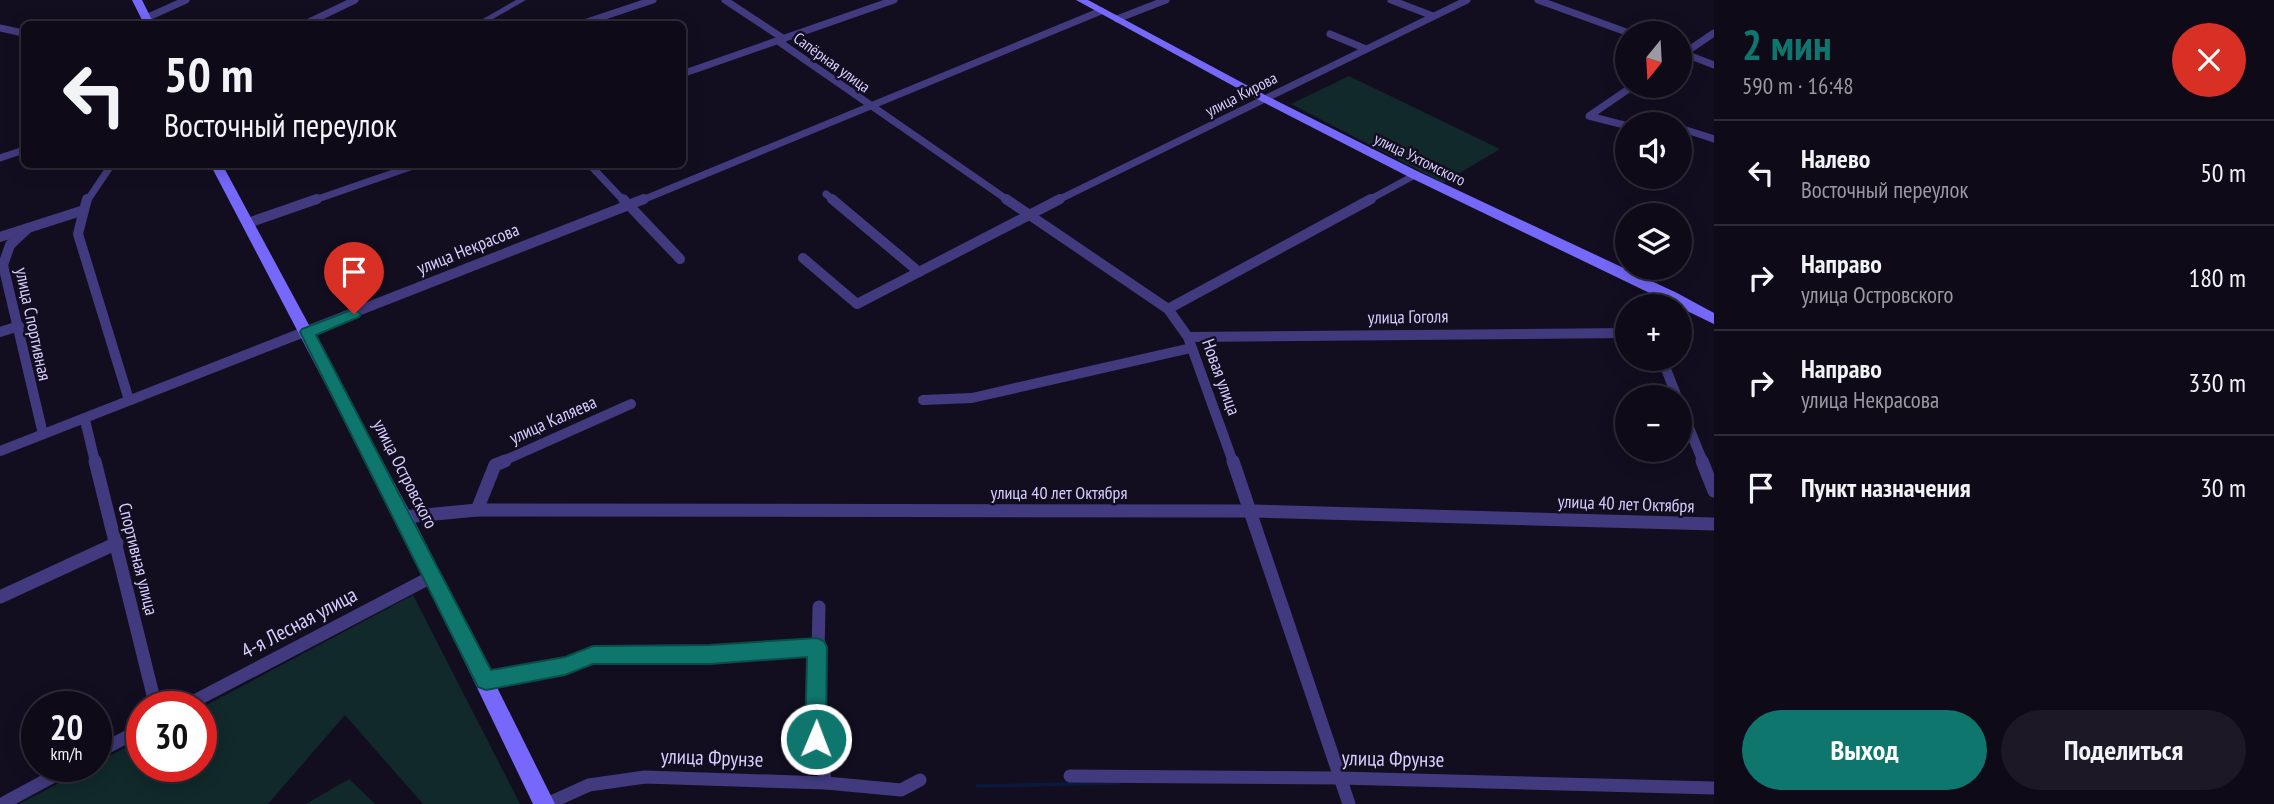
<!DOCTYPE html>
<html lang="ru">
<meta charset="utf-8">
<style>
body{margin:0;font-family:"PT Sans Narrow",sans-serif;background:#1c1825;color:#f1f3f6;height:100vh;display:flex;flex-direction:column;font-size:26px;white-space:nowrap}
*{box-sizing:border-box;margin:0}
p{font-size:23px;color:#9b9aa2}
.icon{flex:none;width:38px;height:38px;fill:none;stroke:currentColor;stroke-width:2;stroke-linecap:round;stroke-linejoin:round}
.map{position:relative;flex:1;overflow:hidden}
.sheet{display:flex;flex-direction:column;background:#0e0a18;width:560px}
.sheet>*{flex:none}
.hud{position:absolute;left:21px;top:21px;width:665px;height:147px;border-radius:10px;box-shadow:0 4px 18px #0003,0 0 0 2px #2e2b37;background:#0e0a18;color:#f1f3f6;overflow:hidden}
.needle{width:46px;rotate:198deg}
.buttons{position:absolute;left:1615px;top:21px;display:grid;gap:14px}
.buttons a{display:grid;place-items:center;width:77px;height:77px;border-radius:50%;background:#0e0a18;box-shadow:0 4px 18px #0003,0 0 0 2px #2e2b37;font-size:35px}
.speed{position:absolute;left:21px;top:691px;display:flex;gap:14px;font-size:35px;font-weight:700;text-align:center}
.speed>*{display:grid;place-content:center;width:91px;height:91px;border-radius:50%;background:#0e0a18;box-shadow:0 4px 18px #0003,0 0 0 2px #2e2b37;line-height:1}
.speed small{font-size:18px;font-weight:400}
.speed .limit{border:10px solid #d22;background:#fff;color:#111}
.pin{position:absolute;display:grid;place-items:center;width:60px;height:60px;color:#fff;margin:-72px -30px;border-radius:50% 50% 50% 0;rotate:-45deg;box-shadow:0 0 7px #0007}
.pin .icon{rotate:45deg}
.me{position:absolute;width:77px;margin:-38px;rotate:1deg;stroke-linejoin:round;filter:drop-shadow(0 0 5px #0008)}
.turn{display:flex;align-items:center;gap:24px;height:147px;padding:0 28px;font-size:32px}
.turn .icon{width:91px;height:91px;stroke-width:2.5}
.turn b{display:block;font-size:49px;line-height:60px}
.round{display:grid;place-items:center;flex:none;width:74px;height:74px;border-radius:37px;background:#1c1825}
.summary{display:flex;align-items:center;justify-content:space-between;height:119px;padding:0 28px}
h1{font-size:42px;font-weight:700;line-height:52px;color:#0f766e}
.action{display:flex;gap:14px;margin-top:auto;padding:14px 28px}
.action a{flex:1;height:80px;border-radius:42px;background:#0f766e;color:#fff;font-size:28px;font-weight:700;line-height:80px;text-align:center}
.action a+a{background:#1c1825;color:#f1f3f6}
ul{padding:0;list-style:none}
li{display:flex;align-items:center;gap:21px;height:105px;padding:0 28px;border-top:2px solid #2e2b37}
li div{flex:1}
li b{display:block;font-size:26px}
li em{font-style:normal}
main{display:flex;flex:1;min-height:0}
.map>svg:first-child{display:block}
</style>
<main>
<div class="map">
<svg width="1714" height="804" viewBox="0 0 1714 804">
<rect width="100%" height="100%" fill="#120e20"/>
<!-- green -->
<g fill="#11292a">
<path d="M1349,76L1500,149L1443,183L1291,104Z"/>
<path d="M413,595L520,804H423L345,715L268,804H19L90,767L96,766V763L142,739V766H201V708Z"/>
<path d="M349,779L375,804H306Z"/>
</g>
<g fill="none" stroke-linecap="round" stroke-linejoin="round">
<!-- stream -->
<path stroke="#0b193c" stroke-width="3.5" d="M977,786L1118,783"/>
<!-- minor-far2 -->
<g stroke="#413a7e" stroke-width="7">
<path d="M725,0L784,39"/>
<path d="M1391,0L1433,16"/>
<path d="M1538,0L1629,33"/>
<path d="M146,18L186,0"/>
<path d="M1117,19L1166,0"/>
<path d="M305,24L355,0"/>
<path d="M581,24L653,0"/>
<path d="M0,28L23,33"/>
<path d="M1330,34L1366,49"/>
<path d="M778,41L1009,201"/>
<path d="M1683,53L1714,65"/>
<path d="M1680,56L1714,33"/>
<path d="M682,74L894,0"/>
<path d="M1628,126L1589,116L1633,86"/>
<path d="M1680,128L1714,139"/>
<path d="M0,158L24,150"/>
<path d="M589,164L624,201"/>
<path d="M826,194L834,201"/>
<path d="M87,201L112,164"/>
<path d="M312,201L419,164"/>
<path d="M640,201L1101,11"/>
<path d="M1056,201L1467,0"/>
<path d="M1367,201L1415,175"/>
</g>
<!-- minor-far1 -->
<g stroke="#413a7e" stroke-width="10">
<path d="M623,199L680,259"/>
<path d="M832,199L919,272"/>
<path d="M1006,199L1168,309L1188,337L1233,462"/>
<path d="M84,210L78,234L129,400"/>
<path d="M248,223L317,199"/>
<path d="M28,228L10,245L3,265L43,434"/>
<path d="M0,237L84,210L87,199"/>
<path d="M803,258L857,304L1060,199"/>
<path d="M1664,306L1672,296"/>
<path d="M1168,309L1371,199"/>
<path d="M0,332L19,326"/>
<path d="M1188,337L1628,333"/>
<path d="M1662,359L1677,397"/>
<path d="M923,400L972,398L1191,348"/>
<path d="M1680,406L1703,462"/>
<path d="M85,420L95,462"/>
<path d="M0,451L644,199"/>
<path d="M501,462L631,404"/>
</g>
<!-- minor -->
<g stroke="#413a7e" stroke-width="13">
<path d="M95,461L156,707"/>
<path d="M1233,461L1349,804"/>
<path d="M1702,461L1714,491"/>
<path d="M477,510L495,465L505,461"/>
<path d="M404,517L477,510L1251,511L1714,524"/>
<path d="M0,597L117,543"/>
<path d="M819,607L816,739L826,783"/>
<path d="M486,681L565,666L593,655H711L817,647"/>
<path d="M183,707L433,576"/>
<path d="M96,753L142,729"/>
<path d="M1070,776L1340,778L1714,788"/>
<path d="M2,804L72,766"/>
<path d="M547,804L589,785L645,777L826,783L901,790L920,780"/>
</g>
<!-- tertiary -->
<path fill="#413a7e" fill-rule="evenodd" d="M516,0H526L484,24H474Z"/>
<!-- secondary -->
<g fill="#7568fa" fill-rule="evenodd">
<path d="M132,0H142L154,24H144Z"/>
<path d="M1076,0H1088L1267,96L1419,172L1677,293L1714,313V324L1411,178L1259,100Z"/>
<path d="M210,164H222L410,512L555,804H533L396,519Z"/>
</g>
</g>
<!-- route -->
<path fill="#0f766e" stroke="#0a4d48" stroke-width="2" d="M354,309L361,314L359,317L316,335L491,670L565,657L593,646L710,645L817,638L824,641L827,647L826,739L823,747L816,750L808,747L805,739L807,657L710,664H593L565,675L486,690L478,687L300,332L302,329Z"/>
<g text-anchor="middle" stroke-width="5" stroke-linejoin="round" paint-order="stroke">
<!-- far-street labels -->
<g font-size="16" fill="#d7cefd" stroke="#120e20">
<text transform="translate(832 62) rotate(36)" y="6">Сапёрная улица</text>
<text transform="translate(1241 94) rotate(-27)" y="6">улица Кирова</text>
<text transform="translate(1420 159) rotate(26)" y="6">улица Ухтомского</text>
</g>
<!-- street labels -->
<g font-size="18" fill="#d7cefd" stroke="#120e20">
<text transform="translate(468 249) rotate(-22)" y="6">улица Некрасова</text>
<text transform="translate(1408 317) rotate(-1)" y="6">улица Гоголя</text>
<text transform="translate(33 324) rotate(78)" y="6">улица Спортивная</text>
<text transform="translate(1221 377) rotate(70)" y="6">Новая улица</text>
<text transform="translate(553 420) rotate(-24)" y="6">улица Каляева</text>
<text transform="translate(405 474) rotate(63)" y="6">улица Островского</text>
<text x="1059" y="499">улица 40 лет Октября</text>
<text transform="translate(1626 504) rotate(2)" y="6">улица 40 лет Октября</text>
<text transform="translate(138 559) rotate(76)" y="6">Спортивная улица</text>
</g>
<!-- near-street labels -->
<g font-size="21" fill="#d7cefd" stroke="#120e20">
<text transform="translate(299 623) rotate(-28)" y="7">4-я Лесная улица</text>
<text transform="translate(712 758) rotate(2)" y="7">улица Фрунзе</text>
<text transform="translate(1393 759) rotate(1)" y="7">улица Фрунзе</text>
</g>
</g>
</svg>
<div class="buttons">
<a><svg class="needle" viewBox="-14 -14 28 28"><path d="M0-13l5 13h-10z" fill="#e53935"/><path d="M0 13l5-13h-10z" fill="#9b9aa2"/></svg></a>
<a><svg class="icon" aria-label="sound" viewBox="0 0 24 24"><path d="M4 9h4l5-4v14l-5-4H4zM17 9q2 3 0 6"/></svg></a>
<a><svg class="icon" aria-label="layers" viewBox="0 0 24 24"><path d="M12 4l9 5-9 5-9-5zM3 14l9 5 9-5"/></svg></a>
<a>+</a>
<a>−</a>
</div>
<div class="speed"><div>20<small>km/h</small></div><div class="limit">30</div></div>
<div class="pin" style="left:354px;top:314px;background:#d93025"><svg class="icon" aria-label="arrive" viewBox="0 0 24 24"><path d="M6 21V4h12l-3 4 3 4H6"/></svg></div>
<svg class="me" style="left:816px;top:739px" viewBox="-20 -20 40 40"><circle r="17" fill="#0f766e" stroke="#fff" stroke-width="3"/><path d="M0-11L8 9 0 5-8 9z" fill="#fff"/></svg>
<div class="hud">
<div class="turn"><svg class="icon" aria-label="left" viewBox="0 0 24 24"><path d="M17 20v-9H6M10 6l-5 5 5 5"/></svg><div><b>50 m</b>Восточный переулок</div></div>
</div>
</div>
<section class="sheet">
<div class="summary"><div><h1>2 мин</h1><p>590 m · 16:48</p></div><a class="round" style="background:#d93025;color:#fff"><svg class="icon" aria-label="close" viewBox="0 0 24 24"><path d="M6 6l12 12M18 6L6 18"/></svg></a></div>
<ul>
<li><svg class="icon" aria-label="left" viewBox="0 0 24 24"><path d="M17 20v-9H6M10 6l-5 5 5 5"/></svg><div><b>Налево</b><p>Восточный переулок</p></div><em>50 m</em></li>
<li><svg class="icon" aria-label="right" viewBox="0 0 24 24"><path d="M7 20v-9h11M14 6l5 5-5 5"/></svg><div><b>Направо</b><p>улица Островского</p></div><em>180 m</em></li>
<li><svg class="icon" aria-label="right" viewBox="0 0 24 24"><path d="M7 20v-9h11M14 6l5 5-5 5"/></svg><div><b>Направо</b><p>улица Некрасова</p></div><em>330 m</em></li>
<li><svg class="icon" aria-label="arrive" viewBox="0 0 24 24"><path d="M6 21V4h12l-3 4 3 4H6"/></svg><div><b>Пункт назначения</b></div><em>30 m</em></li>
</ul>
<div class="action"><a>Выход</a><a>Поделиться</a></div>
</section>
</main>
